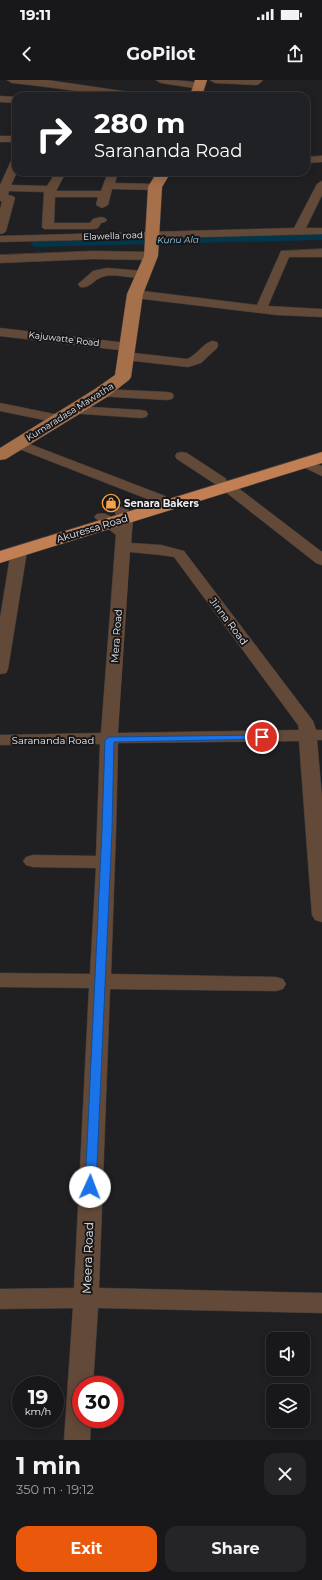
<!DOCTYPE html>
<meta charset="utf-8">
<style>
body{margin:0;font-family:Montserrat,sans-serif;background:#252427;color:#f1f3f6;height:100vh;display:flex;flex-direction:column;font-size:15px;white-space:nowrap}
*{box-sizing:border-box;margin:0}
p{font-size:13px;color:#9f9fa2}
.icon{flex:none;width:22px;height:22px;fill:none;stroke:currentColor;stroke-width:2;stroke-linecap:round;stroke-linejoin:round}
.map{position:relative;height:1360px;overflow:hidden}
.sheet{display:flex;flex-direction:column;background:#18171a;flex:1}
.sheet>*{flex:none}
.top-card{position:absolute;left:12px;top:12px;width:298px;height:84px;border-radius:12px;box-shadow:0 2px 10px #0003,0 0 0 1px #363639;background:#202124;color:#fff;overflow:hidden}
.buttons{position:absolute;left:266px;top:1252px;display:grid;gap:8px}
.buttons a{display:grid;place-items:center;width:44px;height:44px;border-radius:8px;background:#18171a;box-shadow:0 2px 10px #0003,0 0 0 1px #363639;font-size:20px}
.speed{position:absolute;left:12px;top:1296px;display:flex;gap:8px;font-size:20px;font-weight:700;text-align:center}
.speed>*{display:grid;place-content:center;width:52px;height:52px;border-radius:50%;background:#18171a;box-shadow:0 2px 10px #0003,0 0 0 1px #363639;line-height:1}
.speed small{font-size:10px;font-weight:400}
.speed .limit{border:6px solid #d22;background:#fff;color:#111}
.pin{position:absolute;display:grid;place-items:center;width:34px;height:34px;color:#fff;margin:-17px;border:2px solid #fff;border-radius:50%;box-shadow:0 1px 4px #0007}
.me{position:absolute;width:44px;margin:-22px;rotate:2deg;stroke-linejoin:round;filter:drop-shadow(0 0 3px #0008)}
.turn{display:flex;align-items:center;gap:14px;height:84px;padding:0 16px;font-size:18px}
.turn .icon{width:52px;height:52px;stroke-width:2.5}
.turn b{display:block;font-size:28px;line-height:34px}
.round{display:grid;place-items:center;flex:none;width:42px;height:42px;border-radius:12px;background:#252427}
.overview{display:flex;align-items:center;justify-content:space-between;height:68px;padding:0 16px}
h1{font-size:24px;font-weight:700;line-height:30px}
.primary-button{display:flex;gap:8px;margin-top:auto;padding:8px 16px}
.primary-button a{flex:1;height:46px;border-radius:12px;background:#ea580c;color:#fff;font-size:16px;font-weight:700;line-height:46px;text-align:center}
.primary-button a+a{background:#252427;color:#f1f3f6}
.status{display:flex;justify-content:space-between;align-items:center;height:28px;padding:0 20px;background:#18171a;direction:ltr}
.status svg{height:11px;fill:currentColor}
header{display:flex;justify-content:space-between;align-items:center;height:52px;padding:0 16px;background:#18171a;font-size:18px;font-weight:700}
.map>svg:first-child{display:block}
</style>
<div class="status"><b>19:11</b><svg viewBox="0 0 49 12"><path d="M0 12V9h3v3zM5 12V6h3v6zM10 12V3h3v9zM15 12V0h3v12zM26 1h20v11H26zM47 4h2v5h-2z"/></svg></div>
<header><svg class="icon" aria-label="back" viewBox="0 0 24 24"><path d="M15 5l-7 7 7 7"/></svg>GoPilot<svg class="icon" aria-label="share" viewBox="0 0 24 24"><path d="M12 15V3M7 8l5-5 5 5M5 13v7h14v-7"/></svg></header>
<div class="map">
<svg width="322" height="1360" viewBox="0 0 322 1360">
<rect width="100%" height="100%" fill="#201f22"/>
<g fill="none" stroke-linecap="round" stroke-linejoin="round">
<!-- canal -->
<path fill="#02364a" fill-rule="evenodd" d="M322,154V160L35,167L30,164L35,161Z"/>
<defs>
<g id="minor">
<path d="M7,0H47L136,13L141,16C98,16 55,7 12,3Z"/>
<path d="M156,0C167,0 197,0 205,6L200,9L161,3Z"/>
<path d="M210,0H263L259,4L256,5L215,3Z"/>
<path d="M0,16L16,17V23L0,22Z"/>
<path d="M306,36L311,39L310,42L306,43Z"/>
<rect x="0" y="56" width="16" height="6"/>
<path d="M322,76V82L306,83V77Z"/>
<path d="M16,78L17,92L11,105L47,106L56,92H66L56,111H101L108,92H118L115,103L155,104L161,107L155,110L112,109L108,125L102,128L96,125L98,117H55L54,143H90L93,139L101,137L105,138L107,140L105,142L101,143L98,148L94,149H44L42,147L44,112L9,111L8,115L13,116L15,118L6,151L4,153L0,154V130L2,121H0V105L11,81Z"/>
<path d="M322,101V115L306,148H322V154L0,162V156L294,148L317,104Z"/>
<path d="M322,169V177H289L268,226L322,229V237L277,235L135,218L131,217L129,214L131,211L135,210L257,225L281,171Z"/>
<path d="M93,171L151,172L155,173L157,176L155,179L151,180L93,179L0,183V175Z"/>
<path d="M107,188L144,191L148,192L150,195L148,198L144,199C133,198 112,193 102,197C93,200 90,209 80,207L78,204L93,191Z"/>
<path d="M0,248L127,263L132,264L133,267L132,270L127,271L0,256Z"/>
<path d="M212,261L217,262L218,265L217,268L201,283L188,287L125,280L120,279L118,276L120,273L125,272L187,279C197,275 202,264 212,261Z"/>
<path d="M101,309L167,312L172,313L174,316L172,319L167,320L96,316L94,313L96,310Z"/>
<path d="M0,323L59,335L64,336L66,339L64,342L59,343L0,331Z"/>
<path d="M74,326L141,330L146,331L148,334L146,337L141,338L69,333L67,330L69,327Z"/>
<path d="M19,360L165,416L167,419L165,422L160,423L155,422L14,367L12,364L14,361Z"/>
<path d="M182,372L187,373L225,398L227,401L226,403L233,404L322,472V485L316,483L223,410L221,407L222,405L215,404L177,379L175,376L177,373Z"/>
<path d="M306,379L322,386V396L301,386L299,383L301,380Z"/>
<path d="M122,427L127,428L133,438L131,463L161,465L184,471L313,641L316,650H322V660H317L322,718V842L315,840L312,835L299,661L118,663L116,750L111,894L276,897L283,899L286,904L283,909L276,911L110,909L99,1208L322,1213V1233L98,1228L93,1305H81V1339H91L90,1360H64L73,1228L0,1229V1209L74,1208L89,908L0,907V893L90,894L96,788L33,787L26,785L23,781L26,777L33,775L96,776L100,664L0,665V655L101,653L116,455L94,437L97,434C106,432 110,436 117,441L115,431L117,428ZM130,472L161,475L174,477L298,645L299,650L118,653Z"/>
<path d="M19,466L24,468L27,471L8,589L6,593L0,594V538L11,471L14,468Z"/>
</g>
<g id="major">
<path d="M195,0H207L202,16H190Z"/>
<path d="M157,92H171L162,107L158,176L143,214L131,297L129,300L107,317L6,379L0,380V368L95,309L115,295L127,214L144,176L148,107Z"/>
</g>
<path id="highway" d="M322,372V383L0,483V471Z"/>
</defs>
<!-- minor casing -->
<use href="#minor" stroke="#3d3c3f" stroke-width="1"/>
<!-- major casing -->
<use href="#major" stroke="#3d3c3f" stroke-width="1"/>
<!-- highway casing -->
<use href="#highway" stroke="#3d3c3f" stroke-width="1"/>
<!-- minor -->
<use href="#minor" fill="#634937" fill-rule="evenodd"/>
<!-- major -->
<use href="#major" fill="#a6704b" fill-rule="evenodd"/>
<!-- highway -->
<use href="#highway" fill="#c17f53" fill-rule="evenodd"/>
</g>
<!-- route -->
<path fill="#1a73e8" stroke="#114b97" d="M262,655L267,657L266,659L114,662L112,750L96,1107L95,1110L90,1112L86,1110L85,1107L102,750L105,660L109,657Z"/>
<!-- icons -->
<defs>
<symbol id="shop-ring" viewBox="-11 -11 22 22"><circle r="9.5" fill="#171619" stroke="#f6a248" stroke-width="1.5"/><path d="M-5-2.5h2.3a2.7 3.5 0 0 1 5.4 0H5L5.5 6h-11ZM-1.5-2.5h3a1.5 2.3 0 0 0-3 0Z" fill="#f6a248"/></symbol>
</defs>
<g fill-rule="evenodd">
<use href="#shop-ring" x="101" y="413" width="20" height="20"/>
</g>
<g text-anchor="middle" stroke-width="4" stroke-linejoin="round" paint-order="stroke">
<!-- far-street labels -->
<g font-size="9" fill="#eeedef" stroke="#171619">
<text transform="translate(113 156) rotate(-2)" y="3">Elawella road</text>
<text transform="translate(64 259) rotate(7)" y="3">Kajuwatte Road</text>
<text transform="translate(70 332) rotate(-32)" y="3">Kumaradasa Mawatha</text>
</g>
<!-- far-water labels -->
<g font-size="9" font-style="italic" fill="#93d4f3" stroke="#171619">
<text transform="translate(178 160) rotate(-1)" y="3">Kunu Ala</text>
</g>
<!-- poi labels -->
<g font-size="10" font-weight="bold" fill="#eeedef" stroke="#171619" text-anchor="start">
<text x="124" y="427">Senara Bakers</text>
</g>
<!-- street labels -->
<g font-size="10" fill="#eeedef" stroke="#171619">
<text transform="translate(92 448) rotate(-17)" y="4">Akuressa Road</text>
<text transform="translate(229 541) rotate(53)" y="4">Jinna Road</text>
<text transform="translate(116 556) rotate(-86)" y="4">Mera Road</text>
<text x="53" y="664">Sarananda Road</text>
</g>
<!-- near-street labels -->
<g font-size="12" fill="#eeedef" stroke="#171619">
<text transform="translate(88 1178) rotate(-88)" y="4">Meera Road</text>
</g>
</g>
</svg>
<div class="buttons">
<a><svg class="icon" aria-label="sound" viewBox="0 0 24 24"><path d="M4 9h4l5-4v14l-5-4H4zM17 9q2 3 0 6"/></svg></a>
<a><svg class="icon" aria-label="layers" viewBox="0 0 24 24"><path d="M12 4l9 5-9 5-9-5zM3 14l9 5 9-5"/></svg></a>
</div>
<div class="speed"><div>19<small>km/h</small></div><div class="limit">30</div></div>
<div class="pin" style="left:262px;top:657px;background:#d93025"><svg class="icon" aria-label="arrive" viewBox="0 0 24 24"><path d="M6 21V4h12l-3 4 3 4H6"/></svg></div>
<svg class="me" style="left:90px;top:1107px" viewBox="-20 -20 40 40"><circle r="19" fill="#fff"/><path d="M0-13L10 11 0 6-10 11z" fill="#1a73e8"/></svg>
<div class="top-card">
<div class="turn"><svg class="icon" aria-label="right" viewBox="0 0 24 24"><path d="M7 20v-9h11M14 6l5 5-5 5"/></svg><div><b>280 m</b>Sarananda Road</div></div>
</div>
</div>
<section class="sheet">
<div class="overview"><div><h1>1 min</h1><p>350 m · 19:12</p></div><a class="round"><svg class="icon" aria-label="close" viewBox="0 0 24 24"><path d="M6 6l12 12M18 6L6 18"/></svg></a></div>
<div class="primary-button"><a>Exit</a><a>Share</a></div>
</section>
